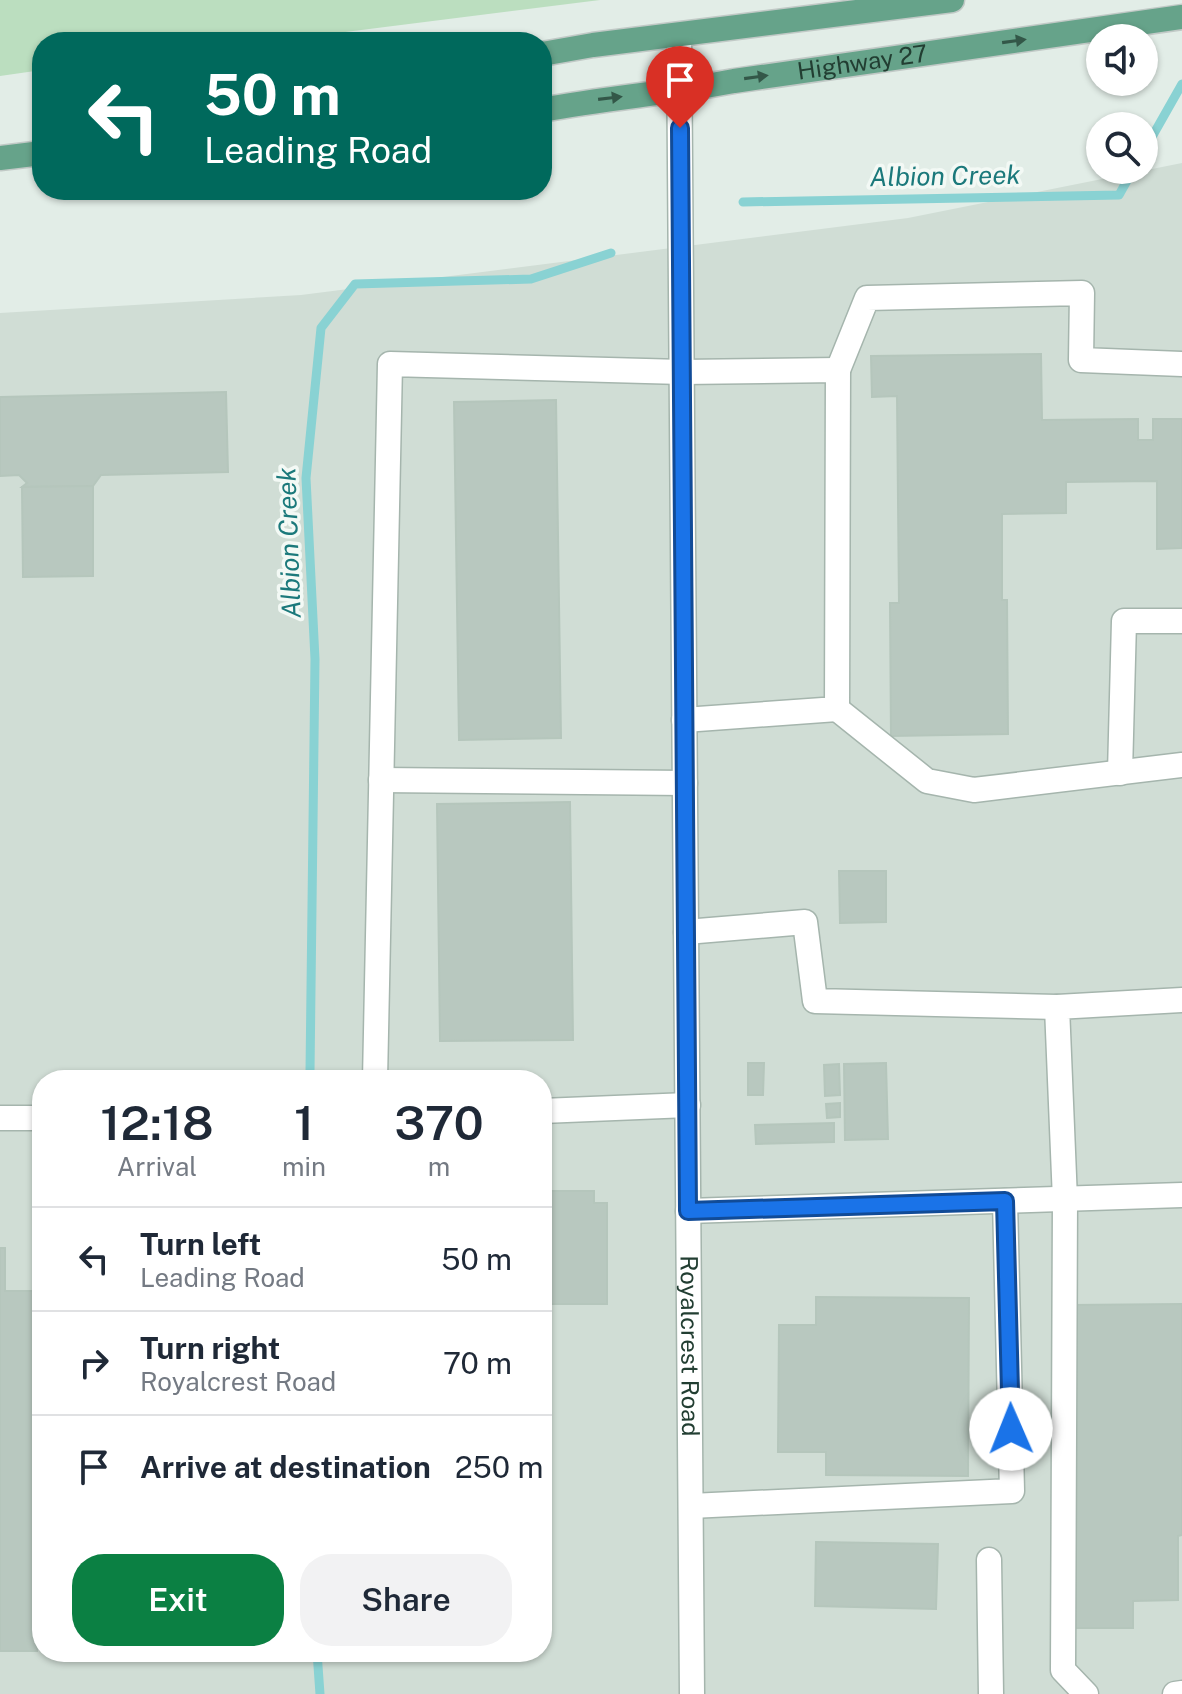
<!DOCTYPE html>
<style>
body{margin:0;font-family:"Public Sans",sans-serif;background:#f2f2f3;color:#1f2937;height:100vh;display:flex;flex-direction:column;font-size:30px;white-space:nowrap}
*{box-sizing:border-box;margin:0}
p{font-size:26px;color:#747a83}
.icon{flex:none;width:44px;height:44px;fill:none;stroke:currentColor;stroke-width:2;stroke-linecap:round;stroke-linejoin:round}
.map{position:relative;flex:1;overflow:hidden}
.panel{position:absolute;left:32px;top:1070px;width:520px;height:592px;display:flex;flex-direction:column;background:#fff;border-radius:32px;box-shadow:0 2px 6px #0004}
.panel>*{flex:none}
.hud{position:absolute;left:32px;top:32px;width:520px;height:168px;border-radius:32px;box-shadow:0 2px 6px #0004;background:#00695c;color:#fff;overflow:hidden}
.controls{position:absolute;left:1086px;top:24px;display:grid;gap:16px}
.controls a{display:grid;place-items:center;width:72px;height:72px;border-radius:50%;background:#fff;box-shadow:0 2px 6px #0004;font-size:40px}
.pin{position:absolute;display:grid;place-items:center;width:68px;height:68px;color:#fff;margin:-82px -34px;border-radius:50% 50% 50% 0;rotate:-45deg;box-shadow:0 0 8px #0007}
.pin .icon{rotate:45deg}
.me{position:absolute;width:88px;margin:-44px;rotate:359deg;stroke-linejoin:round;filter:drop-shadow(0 0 6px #0008)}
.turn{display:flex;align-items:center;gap:28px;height:168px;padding:0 40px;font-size:36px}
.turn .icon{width:104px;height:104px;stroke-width:2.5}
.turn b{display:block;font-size:56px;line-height:68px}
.eta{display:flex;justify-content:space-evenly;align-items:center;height:136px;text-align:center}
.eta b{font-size:48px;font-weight:600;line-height:56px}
.cta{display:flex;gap:16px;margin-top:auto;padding:16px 40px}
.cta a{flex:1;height:92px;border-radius:32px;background:#0b8043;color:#fff;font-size:32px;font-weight:600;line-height:92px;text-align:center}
.cta a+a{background:#f2f2f3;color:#1f2937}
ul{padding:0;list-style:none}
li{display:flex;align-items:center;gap:24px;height:104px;padding:0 40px;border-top:2px solid #e0e1e3}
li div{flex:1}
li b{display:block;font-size:30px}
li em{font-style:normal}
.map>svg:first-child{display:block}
</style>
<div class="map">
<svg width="1182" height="1694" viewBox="0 0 1182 1694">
<rect width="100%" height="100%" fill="#e2ede7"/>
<!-- built -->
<path fill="#d0ddd5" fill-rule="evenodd" d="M1182,163V1694H0V313L301,295L908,218ZM42,1080H542V1652H42Z"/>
<!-- green -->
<path fill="#bbdebf" d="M0,0H600L266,42H42V70L0,76Z"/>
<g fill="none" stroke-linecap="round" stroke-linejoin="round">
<!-- stream -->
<g stroke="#89d2d3" stroke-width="9">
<path d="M1144,151L1182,84"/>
<path d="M743,202L1119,195L1133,170"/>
<path d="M310,1072L315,659L306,478L321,328L355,284L531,279L611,253"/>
<path d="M317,1652L320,1694"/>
</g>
</g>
<!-- building -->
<g fill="#b8c8bf" stroke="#b5c6bc" stroke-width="2">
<path d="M1041,354L1042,420L1138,419V440H1153V419H1182V548L1157,549V481L1066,482V513L1002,514V600H1007L1008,734L891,736L890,603H899L897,396L872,397L871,356Z"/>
<path d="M226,392L228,472L101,475L93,486L22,487L27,483L19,475L0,476V397Z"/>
<path d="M556,400L561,738L459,740L454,402Z"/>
<path d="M93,486V576L23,577L22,487Z"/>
<path d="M570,802L573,1040L440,1041L437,804Z"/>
<path d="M839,871H886V922L840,923Z"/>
<path d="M748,1063H764L763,1095H748Z"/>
<path d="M886,1063L888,1139L845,1140L844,1064Z"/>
<path d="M839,1064L840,1095L825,1096L824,1065Z"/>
<path d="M840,1103V1117L827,1118L826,1104Z"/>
<path d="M834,1123V1142L756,1144L755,1125Z"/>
<path d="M542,1191H594V1203H607V1304H544Z"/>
<path d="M0,1248H5V1291H36L37,1651H0Z"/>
<path d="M816,1297L969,1298L968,1476L826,1475V1452H778L779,1325H816Z"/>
<path d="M1182,1304V1535L1178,1536V1600L1133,1601V1628H1075L1072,1305Z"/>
<path d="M816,1542L938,1544L936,1609L815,1606Z"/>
</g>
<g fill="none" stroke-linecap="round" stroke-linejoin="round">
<defs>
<g id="minor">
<path id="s1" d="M679,36L692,1694"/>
<path d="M838,370L867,298L1082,293L1081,360L1182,364"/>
<path d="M837,709L927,781L974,790L1182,765"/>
<path d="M1120,773L1124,621H1182"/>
<path d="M381,780L685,783"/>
<path d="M686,932L805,922L815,1001L1057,1007"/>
<path d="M375,1080L390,364L682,372L838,370L837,709L684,720"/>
<path d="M542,1111L688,1105"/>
<path d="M0,1118H42"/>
<path d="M688,1211L1182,1195"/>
<path d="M691,1506L1012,1491L1005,1201"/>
<path d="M989,1560L991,1694"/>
<path d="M1086,1694L1063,1670L1065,1200L1057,1007L1182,1000"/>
<path d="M1175,1694L1182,1693"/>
</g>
<g id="major">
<path d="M542,54L593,45L952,0"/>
<path id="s2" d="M542,110C606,98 670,93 734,81L1182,17"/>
<path d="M0,158L42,153"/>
</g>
</defs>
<!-- minor casing -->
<use href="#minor" stroke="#a5b5ad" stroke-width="27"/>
<!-- major casing -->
<use href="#major" stroke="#c1c9c6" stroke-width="27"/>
<!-- minor -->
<use href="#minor" stroke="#fff" stroke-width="24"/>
<!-- major -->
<use href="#major" stroke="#66a38a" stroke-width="24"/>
</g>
<!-- one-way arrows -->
<defs><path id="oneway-solid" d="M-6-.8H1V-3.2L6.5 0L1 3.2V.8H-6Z" transform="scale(2)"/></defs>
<g fill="#335748">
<use href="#oneway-solid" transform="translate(1014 41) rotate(-8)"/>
<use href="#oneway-solid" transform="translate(756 77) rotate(-8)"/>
<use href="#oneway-solid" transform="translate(610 98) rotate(-7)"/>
</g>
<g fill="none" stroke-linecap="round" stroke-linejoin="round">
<defs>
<path id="route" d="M680,128L688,1211L1005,1201L1011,1429"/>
</defs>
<!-- route casing -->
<use href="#route" stroke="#114b97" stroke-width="20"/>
<!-- route -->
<use href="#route" stroke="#1a73e8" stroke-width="14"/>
</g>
<g text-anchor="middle" stroke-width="7" stroke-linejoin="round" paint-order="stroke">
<!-- street labels -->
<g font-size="24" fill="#223e32" stroke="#f3f9f5">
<text dy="8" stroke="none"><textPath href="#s2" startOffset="324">Highway 27</textPath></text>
<text dy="8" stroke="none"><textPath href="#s1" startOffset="1310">Royalcrest Road</textPath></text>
</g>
<!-- water labels -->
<g font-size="26" font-style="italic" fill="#1b797b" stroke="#f3f9f5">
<text transform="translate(945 176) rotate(-1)" y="9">Albion Creek</text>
<text transform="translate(289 543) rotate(-92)" y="9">Albion Creek</text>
</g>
</g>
</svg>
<div class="controls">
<a><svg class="icon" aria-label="sound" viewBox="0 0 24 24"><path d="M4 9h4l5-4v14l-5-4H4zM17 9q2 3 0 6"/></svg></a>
<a><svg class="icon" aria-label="search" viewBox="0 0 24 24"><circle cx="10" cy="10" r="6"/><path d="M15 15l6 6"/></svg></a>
</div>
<div class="pin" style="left:680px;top:128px;background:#d93025"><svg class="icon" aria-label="arrive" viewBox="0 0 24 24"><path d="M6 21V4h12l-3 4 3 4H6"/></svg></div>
<svg class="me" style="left:1011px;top:1429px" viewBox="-20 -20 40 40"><circle r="19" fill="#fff"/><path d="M0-13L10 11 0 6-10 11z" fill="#1a73e8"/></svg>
<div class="hud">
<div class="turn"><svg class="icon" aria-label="left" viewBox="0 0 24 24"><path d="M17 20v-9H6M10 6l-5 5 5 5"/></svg><div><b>50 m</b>Leading Road</div></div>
</div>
<section class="panel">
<div class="eta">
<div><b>12:18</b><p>Arrival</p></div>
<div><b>1</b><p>min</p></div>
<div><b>370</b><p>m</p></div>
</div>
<ul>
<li><svg class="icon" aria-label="left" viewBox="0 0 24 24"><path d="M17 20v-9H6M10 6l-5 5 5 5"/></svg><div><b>Turn left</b><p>Leading Road</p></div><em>50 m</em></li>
<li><svg class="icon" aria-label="right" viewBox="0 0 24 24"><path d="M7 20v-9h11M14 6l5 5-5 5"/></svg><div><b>Turn right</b><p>Royalcrest Road</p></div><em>70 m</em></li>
<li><svg class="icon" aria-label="arrive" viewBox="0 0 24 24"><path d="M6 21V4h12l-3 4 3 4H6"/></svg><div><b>Arrive at destination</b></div><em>250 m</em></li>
</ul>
<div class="cta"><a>Exit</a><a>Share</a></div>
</section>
</div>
